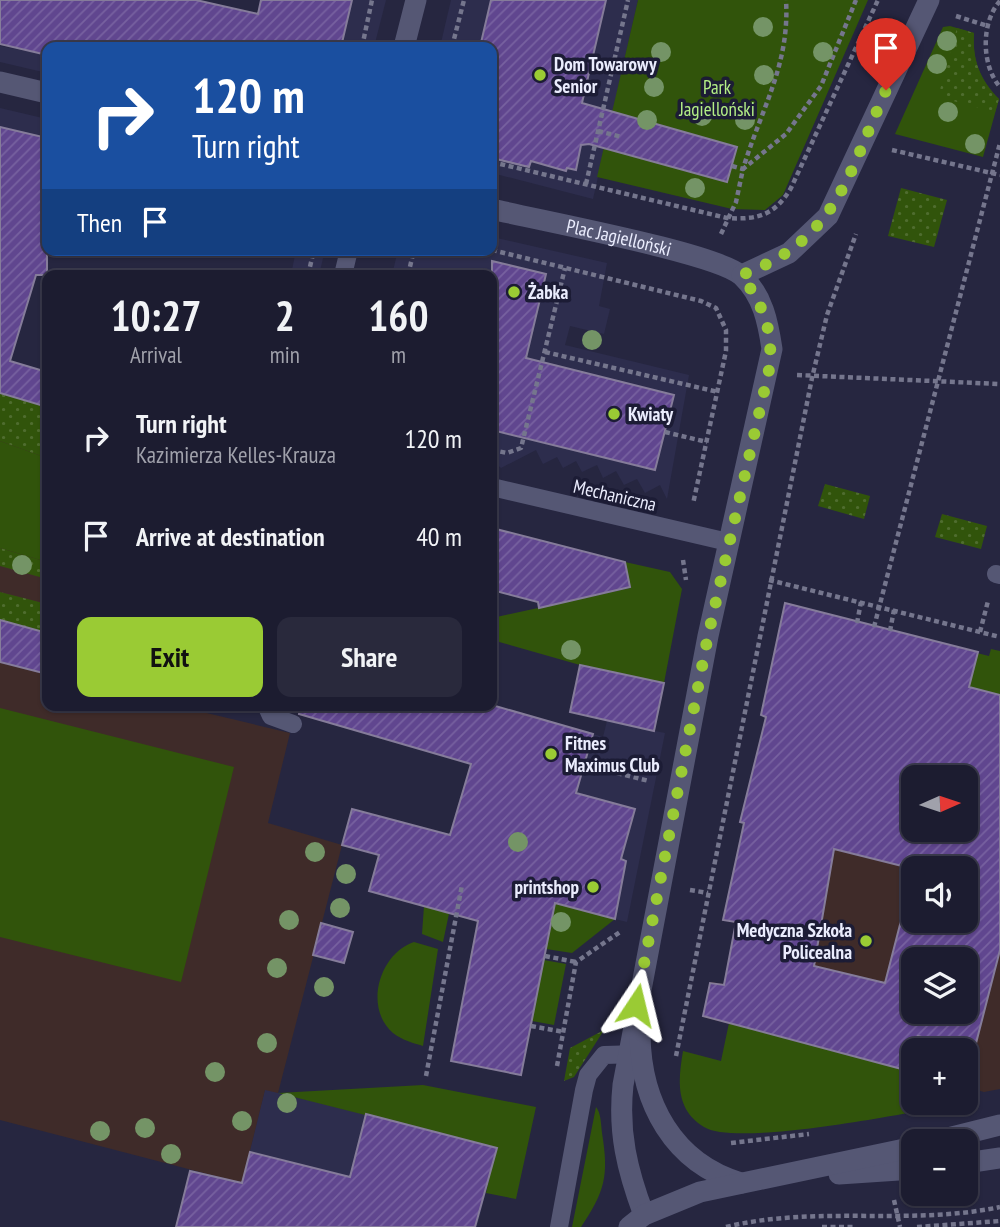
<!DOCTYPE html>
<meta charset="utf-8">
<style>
body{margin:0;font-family:"PT Sans Narrow",sans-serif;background:#29293c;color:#f1f3f6;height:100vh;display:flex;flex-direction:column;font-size:26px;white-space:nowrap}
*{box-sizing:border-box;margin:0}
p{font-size:23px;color:#a0a1ab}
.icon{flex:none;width:38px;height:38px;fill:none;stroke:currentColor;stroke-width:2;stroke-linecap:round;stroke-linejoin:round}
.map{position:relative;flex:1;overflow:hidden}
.details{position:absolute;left:42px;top:270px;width:455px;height:441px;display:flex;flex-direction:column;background:#1c1c30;border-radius:14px;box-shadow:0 2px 5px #0004,0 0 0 2px #3a3a4c}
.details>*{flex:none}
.banner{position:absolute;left:42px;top:42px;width:455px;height:214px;border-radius:14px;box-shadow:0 2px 5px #0004,0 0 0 2px #3a3a4c;background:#1a4fa0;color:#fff;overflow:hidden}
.needle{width:46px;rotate:87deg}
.controls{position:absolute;left:901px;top:765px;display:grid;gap:14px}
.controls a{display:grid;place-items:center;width:77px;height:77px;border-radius:14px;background:#1c1c30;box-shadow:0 2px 5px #0004,0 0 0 2px #3a3a4c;font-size:35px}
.pin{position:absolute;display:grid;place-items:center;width:60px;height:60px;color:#fff;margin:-72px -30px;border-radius:50% 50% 50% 0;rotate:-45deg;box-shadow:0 0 7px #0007}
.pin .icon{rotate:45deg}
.me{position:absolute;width:77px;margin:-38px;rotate:10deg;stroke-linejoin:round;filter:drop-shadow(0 0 5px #0008)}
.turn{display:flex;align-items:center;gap:24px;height:147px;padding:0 35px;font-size:32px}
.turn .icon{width:91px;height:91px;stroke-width:2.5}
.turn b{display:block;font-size:49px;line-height:60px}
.then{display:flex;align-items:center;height:66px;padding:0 35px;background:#0003;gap:14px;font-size:26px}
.eta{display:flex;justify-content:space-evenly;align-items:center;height:119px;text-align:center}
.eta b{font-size:42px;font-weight:600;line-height:49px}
.action{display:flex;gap:14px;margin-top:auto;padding:14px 35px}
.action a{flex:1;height:80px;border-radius:14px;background:#9acb34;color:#111;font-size:28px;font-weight:600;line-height:80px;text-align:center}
.action a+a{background:#29293c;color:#f1f3f6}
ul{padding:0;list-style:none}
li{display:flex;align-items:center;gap:21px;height:98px;padding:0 35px}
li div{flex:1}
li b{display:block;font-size:26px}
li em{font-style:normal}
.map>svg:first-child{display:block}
</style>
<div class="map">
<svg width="1000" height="1227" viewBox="0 0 1000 1227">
<defs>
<pattern id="garden-dots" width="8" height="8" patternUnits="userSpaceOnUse" patternTransform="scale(1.75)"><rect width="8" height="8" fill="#31540b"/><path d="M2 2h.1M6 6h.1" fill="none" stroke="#4f6d2f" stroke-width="1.8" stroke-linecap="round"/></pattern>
<pattern id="building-hatch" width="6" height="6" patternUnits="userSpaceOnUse" patternTransform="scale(1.75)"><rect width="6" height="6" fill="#60468f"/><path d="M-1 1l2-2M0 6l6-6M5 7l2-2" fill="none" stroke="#7761a0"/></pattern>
</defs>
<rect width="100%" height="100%" fill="#262640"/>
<!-- built -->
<g fill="#2d2d4d">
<path d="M352,0H386L374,47H341Z"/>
<path d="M451,0H638L593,199L492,173V47H440Z"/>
<path d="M0,46L47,55V73L0,62Z"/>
<path d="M0,108L47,119V138L0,127Z"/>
<path d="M492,237L607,263L599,306L610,309L604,334L570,326L565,345L689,375L667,499L660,485L645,493L637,479L624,485L616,471L603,478L597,465L582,472L576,461L563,468L557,457L543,464L536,450L501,468L492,460V275H392L398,250H492Z"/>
<path d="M296,250H325L319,275H291Z"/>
<path d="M607,721L665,733L627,922L615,919L626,861L552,840L576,793L593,734L603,737Z"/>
<path d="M265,1089L497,1148L477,1227H203L215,1177L242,1182Z"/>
</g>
<!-- education -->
<g fill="#3f2b29" fill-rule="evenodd">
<path d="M0,393L47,407V705H173L290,733L268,823L342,845L278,1093L265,1090L242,1183L0,1120Z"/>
<path d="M740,820L836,842L835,849L913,869L914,920H966L1000,891V1089L984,1092L966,1087V1050H914L913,1072L703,1017L710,982L724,984L736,923L723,920L744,824ZM914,959H966V1012H914Z"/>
</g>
<!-- green -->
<g fill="#31540b">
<path d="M638,0H868L783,195L765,210L732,209L597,177Z"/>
<path d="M950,26L974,33C972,60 980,80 999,99L983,157L895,134L943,27Z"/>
<path d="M0,441L47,458V562L0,548Z"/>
<path d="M625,562L670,572L682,589L664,683L580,665L492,640V618L630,588Z"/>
<path d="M991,649L1000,651V695L969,687L977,653L989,656Z"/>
<path d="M0,708L234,767L181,982L0,937Z"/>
<path d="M434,871L457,876L443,942L422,934L424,906Z"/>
<path d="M555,903L615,919L572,953L546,949Z"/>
<path d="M414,942L438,949L423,1046C413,1043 402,1040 393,1033C363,1007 380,953 414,942Z"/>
<path d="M544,960L566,964L554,1025L532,1021Z"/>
<path d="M729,1023L913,1072L914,1102L963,1103C917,1111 738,1148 704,1127C675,1109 678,1081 683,1051L721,1061Z"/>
<path d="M423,1085L536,1107L516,1199L486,1193L496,1148L278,1093Z"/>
<path d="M596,1107C601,1113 601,1124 602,1133C609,1176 605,1191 581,1227H572Z"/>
</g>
<!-- garden -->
<g fill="url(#garden-dots)">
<path d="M957,28L974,33C972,59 980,80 999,99L995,112L938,97Z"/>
<path d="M901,188L947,200L934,247L888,236Z"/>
<path d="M0,393L47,407V458L0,441Z"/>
<path d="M825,484L870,496L864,519L818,506Z"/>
<path d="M942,514L987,526L981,549L935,537Z"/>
<path d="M0,548L47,562V579L0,566Z"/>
<path d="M0,592L47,604V633L0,620Z"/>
<path d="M604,1030L574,1077L564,1081L570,1048Z"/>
</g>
<!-- building -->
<g fill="url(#building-hatch)" stroke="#857c9a" stroke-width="2" fill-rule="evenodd">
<path d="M0,0H196L258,14L261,0H352L341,47H47V55L0,44Z"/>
<path d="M491,0H606L582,103L737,147L727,182L589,144L581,145L576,170L567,168L566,171L531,161L529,167L492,158V47H480Z"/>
<path d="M0,127L47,138V275H36L10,361L47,372V407L0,393Z"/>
<path d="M492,261L546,274L526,358L674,395L655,470L492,430Z"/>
<path d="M492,528L625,562L630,587L539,608L538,602L492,590Z"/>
<path d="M785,603L978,652L969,687L1000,695V950L974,1051L918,1036L909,1071L703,1016L710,983L724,985L736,922L723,920L744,823L740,822L766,717L761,715ZM914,777H966V830H914ZM834,849L914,869L966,868V920H914V870L885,983L814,966ZM914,959H966V1012H914Z"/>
<path d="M0,620L47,633V674L0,662Z"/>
<path d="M580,665L664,683L654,731L570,712Z"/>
<path d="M300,705H492L593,734L576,793L635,809L621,859L626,861L615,919L555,903L521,1075L451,1061L478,921L369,891L379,855L342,845L352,809L450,835L471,764L299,714Z"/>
<path d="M321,923L353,932L344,963L313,955Z"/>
<path d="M366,1114L497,1148L475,1227H176L190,1171L242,1183L250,1152L350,1177Z"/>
</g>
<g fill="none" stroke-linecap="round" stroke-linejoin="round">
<!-- path -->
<g stroke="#75768d" stroke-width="4.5" stroke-dasharray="5 3.5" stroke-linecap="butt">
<path d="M1000,1C981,22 981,65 1000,87"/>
<path d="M956,16L988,26"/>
<path d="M362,47L372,0"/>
<path d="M452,47L464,0"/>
<path d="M598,131L622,137"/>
<path d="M892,150L1000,175"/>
<path d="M492,162L727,218C758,220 775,215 791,188L878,0"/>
<path d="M732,166L743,169C761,109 790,65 786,0"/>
<path d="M586,184L628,0"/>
<path d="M721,234L736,202L743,169L786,134L821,86L856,0"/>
<path d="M492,250L701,301L716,308L726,330V351L693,504"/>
<path d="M308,275L314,250"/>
<path d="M408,275L414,250"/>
<path d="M545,352L718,392"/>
<path d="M797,375L1000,384"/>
<path d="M665,432L707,442"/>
<path d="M492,450L507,453L521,448L565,268"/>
<path d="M683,560L686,580"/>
<path d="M769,580L1000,637"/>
<path d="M857,623L861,602"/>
<path d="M874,627L1000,143"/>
<path d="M890,631L894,610"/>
<path d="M980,632L988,601"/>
<path d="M584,765L649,781"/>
<path d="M690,890L708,893"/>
<path d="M545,956L576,962"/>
<path d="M531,1026L564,1032"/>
<path d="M676,1056L812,378L827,315L856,234"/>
<path d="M557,1066L576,962L620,932"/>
<path d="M426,1076L462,885"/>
<path d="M731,1143L809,1134"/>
<path d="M894,1200L900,1227"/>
<path d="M726,1227C815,1205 910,1226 1000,1207"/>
<path d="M822,1227H854"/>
<path d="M917,1227L1000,1221"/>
</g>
<!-- service -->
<g stroke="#555774" stroke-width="18">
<path d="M343,275L349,250"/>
<path d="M492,487L728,542"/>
<path d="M996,574L1000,575"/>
<path d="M266,705L271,716L293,724"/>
<path d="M559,1227L584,1090L588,1075L604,1055L640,1054"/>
</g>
<!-- minor -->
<g stroke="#555774" stroke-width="21">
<path d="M404,47L416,0"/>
<path d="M0,82L47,93"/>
<path id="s1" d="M492,209C536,220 718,253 742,276C763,296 768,322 772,349L708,636L623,1085C618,1132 627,1170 644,1215"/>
<path d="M742,275L789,253L828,216L929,0"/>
<path d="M640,1035C641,1103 673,1163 741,1183"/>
</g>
<!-- tertiary -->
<g stroke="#555774" stroke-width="21">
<path d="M936,1141L1000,1125"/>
<path d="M966,1163L1000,1158"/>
<path d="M839,1174L914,1169"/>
<path d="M629,1227L644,1215L700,1192L914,1147"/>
</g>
</g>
<!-- trees -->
<g fill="#749466">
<circle cx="763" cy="27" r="10"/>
<circle cx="947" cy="41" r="10"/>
<circle cx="661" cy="52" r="10"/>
<circle cx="823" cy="52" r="10"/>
<circle cx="937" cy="64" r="10"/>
<circle cx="764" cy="75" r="10"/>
<circle cx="654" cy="87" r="10"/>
<circle cx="948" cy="112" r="10"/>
<circle cx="702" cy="116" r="10"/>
<circle cx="647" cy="120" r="10"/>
<circle cx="745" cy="120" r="10"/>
<circle cx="975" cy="144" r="10"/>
<circle cx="695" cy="188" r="10"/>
<circle cx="592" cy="340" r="10"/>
<circle cx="22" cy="565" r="10"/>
<circle cx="571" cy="650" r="10"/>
<circle cx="518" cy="842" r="10"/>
<circle cx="315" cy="852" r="10"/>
<circle cx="346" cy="874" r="10"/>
<circle cx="340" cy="908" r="10"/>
<circle cx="289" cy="920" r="10"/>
<circle cx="561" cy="922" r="10"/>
<circle cx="277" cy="968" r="10"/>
<circle cx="324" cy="987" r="10"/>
<circle cx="267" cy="1043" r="10"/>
<circle cx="215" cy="1072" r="10"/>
<circle cx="287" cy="1103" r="10"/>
<circle cx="242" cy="1121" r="10"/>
<circle cx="145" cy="1128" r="10"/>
<circle cx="100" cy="1131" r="10"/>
<circle cx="171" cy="1154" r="10"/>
</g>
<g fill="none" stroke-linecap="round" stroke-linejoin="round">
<!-- route -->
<path stroke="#9acb34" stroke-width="12" stroke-dasharray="0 21.6" d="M636,1005L708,636L769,370C774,332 764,306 741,275C836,241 848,175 886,90"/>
</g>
<!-- markers -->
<g fill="#9acb34" stroke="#1c1c35" stroke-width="2.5">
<circle cx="540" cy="75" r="7"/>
<circle cx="514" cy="292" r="7"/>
<circle cx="614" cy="414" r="7"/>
<circle cx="551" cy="754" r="7"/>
<circle cx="593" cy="887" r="7"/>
<circle cx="866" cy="941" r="7"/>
</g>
<g text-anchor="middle" stroke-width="7" stroke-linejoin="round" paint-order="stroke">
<!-- poi labels -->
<g font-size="19" font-weight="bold" fill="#eaecfd" stroke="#1c1c35" text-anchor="start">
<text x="554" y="71">Dom Towarowy<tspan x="554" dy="22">Senior</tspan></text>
<text x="528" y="299">Żabka</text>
<text x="628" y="421">Kwiaty</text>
<text x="565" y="750">Fitnes<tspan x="565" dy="22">Maximus Club</tspan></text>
<text x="579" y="894" text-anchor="end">printshop</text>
<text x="852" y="937" text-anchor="end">Medyczna Szkoła<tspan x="852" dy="22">Policealna</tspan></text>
</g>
<!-- park labels -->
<g font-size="19" fill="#b3ee86" stroke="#1c1c35">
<text x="717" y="94">Park<tspan x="717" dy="22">Jagielloński</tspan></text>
</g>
<!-- street labels -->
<g font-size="19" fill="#eaecfd" stroke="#1c1c35">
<text dy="7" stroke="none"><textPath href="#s1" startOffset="130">Plac Jagielloński</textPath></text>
<text transform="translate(615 495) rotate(13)" y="7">Mechaniczna</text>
</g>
</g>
</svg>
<div class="controls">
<a><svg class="needle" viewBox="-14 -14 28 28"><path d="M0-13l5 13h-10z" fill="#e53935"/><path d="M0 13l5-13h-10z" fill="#a0a1ab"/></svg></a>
<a><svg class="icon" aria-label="sound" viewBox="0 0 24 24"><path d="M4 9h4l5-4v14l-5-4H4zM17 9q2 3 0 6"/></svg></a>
<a><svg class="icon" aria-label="layers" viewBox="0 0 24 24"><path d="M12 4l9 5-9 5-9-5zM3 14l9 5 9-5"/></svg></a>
<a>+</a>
<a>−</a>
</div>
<div class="pin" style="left:886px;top:90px;background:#d93025"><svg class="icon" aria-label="arrive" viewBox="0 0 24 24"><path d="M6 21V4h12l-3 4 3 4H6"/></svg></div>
<svg class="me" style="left:636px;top:1005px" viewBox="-20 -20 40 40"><path d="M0-17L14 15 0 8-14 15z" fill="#9acb34" stroke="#fff" stroke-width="4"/></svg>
<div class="banner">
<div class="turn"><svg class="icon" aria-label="right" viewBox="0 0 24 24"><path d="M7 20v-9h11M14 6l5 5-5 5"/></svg><div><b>120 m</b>Turn right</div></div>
<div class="then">Then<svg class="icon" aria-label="arrive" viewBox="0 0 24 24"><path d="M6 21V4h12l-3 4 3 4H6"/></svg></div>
</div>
<section class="details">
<div class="eta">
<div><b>10:27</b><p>Arrival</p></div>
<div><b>2</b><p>min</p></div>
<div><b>160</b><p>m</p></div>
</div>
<ul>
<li><svg class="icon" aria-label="right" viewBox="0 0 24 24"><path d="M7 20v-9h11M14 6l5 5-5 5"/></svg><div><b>Turn right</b><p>Kazimierza Kelles-Krauza</p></div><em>120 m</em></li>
<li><svg class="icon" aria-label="arrive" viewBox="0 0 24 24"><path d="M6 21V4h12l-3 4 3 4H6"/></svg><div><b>Arrive at destination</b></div><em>40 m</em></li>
</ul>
<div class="action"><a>Exit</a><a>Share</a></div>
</section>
</div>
